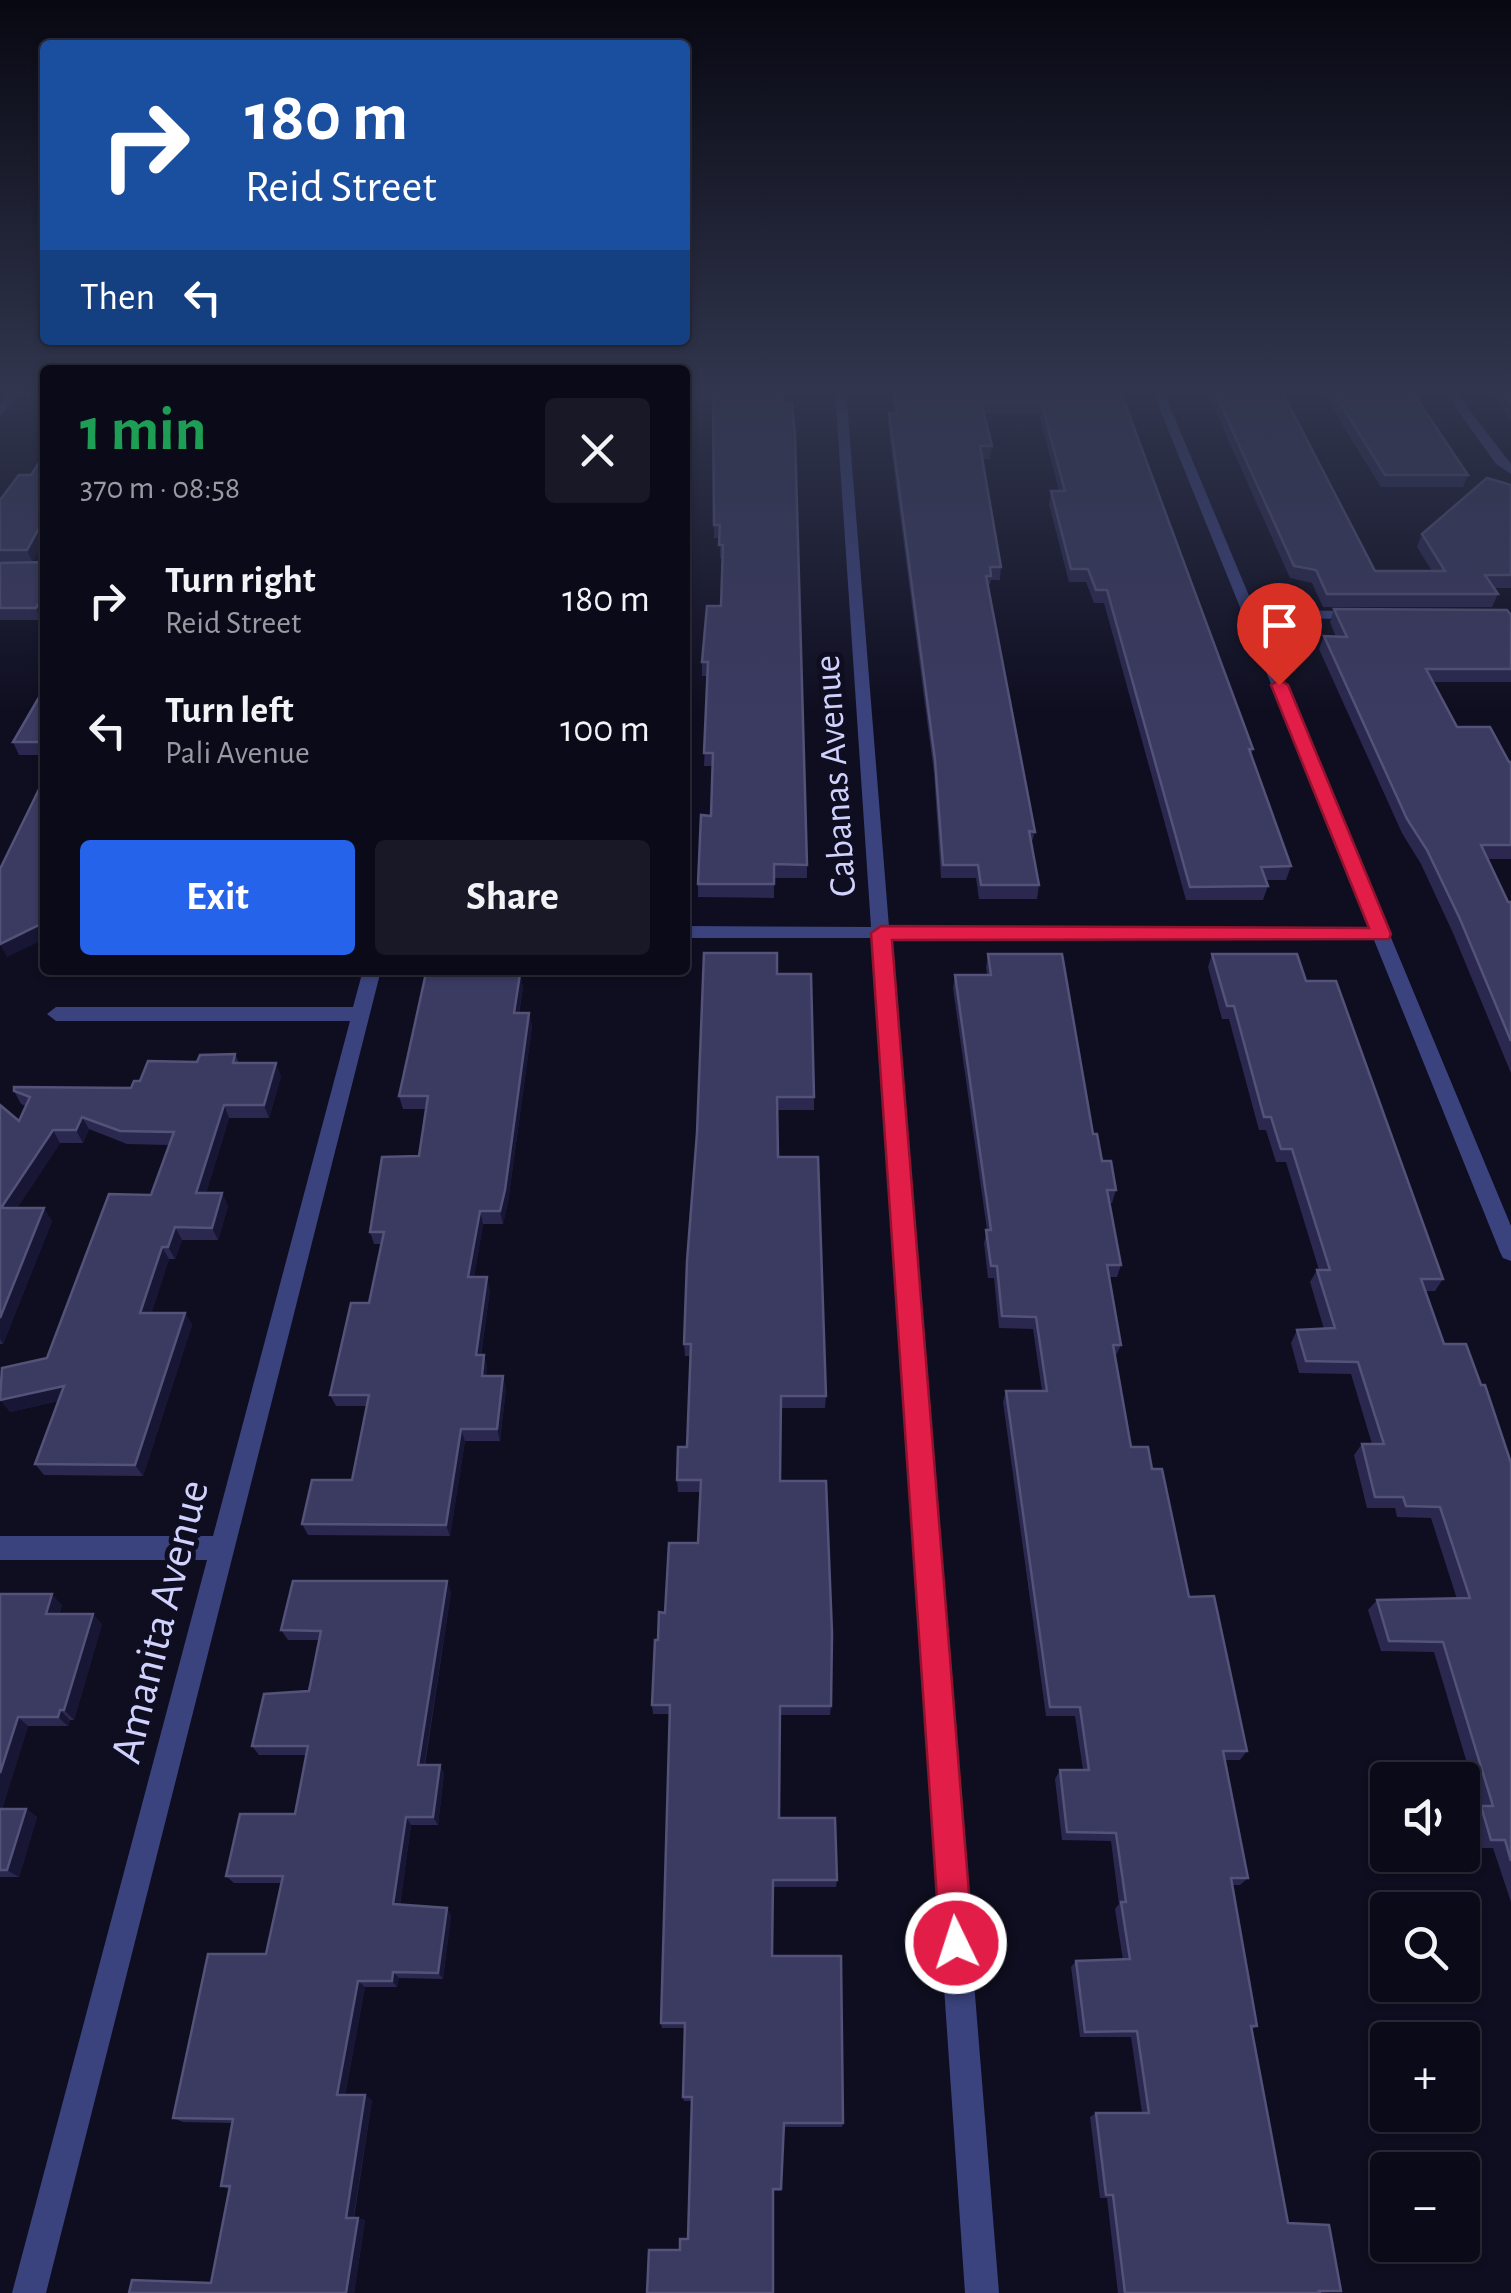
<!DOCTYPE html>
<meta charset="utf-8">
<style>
body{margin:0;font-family:"Alegreya Sans",sans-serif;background:#191826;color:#f1f3f6;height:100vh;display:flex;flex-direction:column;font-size:38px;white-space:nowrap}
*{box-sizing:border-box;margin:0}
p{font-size:32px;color:#9a9aa2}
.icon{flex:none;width:55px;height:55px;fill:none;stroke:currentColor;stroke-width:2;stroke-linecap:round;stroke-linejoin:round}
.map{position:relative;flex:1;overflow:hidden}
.sheet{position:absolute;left:40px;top:365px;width:650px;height:610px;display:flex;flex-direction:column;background:#0b0a19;border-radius:10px;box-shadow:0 2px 8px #0004,0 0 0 2px #2b2b38}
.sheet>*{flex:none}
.hud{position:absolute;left:40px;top:40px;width:650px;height:305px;border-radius:10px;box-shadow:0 2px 8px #0004,0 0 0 2px #2b2b38;background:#1a4fa0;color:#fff;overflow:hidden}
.buttons{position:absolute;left:1370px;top:1762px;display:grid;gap:20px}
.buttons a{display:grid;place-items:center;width:110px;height:110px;border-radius:10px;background:#0b0a19;box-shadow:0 2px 8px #0004,0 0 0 2px #2b2b38;font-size:50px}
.pin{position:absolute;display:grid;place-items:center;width:85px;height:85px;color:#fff;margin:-102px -42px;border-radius:50% 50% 50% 0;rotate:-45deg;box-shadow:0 0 10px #0007}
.pin .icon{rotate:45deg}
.me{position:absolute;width:110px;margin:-55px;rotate:356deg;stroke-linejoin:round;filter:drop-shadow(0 0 8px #0008)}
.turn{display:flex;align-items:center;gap:35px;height:210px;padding:0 40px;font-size:45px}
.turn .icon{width:130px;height:130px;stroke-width:2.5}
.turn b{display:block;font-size:70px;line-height:85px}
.then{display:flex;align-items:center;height:95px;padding:0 40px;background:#0003;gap:20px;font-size:38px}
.round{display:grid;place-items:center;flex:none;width:105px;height:105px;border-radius:10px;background:#191826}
.headline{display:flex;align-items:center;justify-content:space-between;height:170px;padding:0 40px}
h1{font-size:60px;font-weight:700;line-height:75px;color:#1e9e55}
.primary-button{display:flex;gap:20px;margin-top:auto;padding:20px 40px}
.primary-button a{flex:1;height:115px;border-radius:10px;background:#2563eb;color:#fff;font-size:40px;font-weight:700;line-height:115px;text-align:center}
.primary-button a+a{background:#191826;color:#f1f3f6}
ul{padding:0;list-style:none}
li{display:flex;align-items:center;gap:30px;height:130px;padding:0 40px}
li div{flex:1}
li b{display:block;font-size:38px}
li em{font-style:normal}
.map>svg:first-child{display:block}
</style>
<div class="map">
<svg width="1511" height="2293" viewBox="0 0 1511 2293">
<rect width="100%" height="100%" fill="#0f0e21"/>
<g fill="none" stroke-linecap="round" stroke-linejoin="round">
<!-- minor -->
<g fill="#3b437e" fill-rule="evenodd">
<path d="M835,390H846L889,927L1370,928L1152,390H1163L1255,610L1359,611L1366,615L1359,619L1258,618L1511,1226V1261L1503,1258L1500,1252L1374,940L890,938L999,2293H965L872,938H685V926L871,927Z"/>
<path d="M1443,390H1454L1511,464V474L1496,464Z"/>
<path d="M363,970H381L46,2293H12L207,1560H0V1536H213L350,1021H56L47,1014L56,1007H353Z"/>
</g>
<!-- tertiary -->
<path fill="#3b437e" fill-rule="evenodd" d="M11,390H23L0,416V405Z"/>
</g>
<!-- wall -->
<g fill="#2a284e">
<path d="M685,390H782L807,865V878H774V898L698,897V884L711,816L713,766H704L708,676H702V662L721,606L722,558H720V538H714L713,403L707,401L706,390Z"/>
<path d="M892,390H1120L1253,749L1251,755L1291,866L1286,880H1265L1268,886L1263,900H1186L1104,603H1094L1086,582H1069L1049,504L1051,491H1059L1039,414H984L992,446L990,459H982L1001,567L1000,580H991L988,589L1035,832L1031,845L1039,885L1037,899H979L976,878H941L934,773L888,425L889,413H895Z"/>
<path d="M1206,390H1281L1375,571H1432L1417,547L1422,534L1511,485V588H1493L1498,594L1492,607H1323L1312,583L1290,578Z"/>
<path d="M1321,390H1411L1468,475L1463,487H1381Z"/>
<path d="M1488,390H1511V421Z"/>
<path d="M45,455V538L32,562H0V500L31,475Z"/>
<path d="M45,562L41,620H0V563Z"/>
<path d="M1334,609L1511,615V682H1433L1457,727L1511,762V859H1487L1508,902H1511V1073L1453,933L1421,864L1402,833L1319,649L1324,636L1336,637L1330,622Z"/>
<path d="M45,687V755H19L13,742Z"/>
<path d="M988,954L1093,1134L1102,1161L1116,1190L1112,1203H1109L1121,1265L1117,1277H1109L1121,1345L1115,1357L1131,1447L1152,1469L1189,1597L1247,1751L1240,1760H1225L1248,1878L1240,1885H1232L1257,2026L1252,2030L1288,2223L1341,2291L1320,2293H1118L1107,2198H1100L1090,2117L1096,2113H1142L1131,2037H1080L1071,1967L1076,1961L1123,1960L1115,1909L1119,1904L1111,1841L1062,1840L1055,1779L1060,1770H1083L1075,1716H1046L1003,1402L1006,1391H1042L1033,1329L999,1328L994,1278H988L984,1243L987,1230L953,988L955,975H987L986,967Z"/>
<path d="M1212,954L1306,981L1443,1279L1435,1291H1425L1444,1344L1511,1463V1902L1493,1848H1480L1470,1814L1480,1807L1434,1652L1381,1651L1368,1610L1377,1600L1457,1599L1431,1518L1397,1517L1395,1508H1367L1354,1455L1362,1444H1372L1351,1374L1299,1373L1291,1343L1297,1330L1324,1329L1310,1282L1317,1270H1319L1286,1162H1276L1266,1130H1259L1229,1019H1222L1208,967Z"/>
<path d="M520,974L523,988L519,1013H529L532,1026L508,1202L503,1224H483L474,1277L490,1290L481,1355H484L487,1367L486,1376L506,1388L500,1441H465L450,1536L308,1535L302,1524L352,1480L367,1406H336L330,1395L369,1303L381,1244H374L370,1232L419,1156L426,1109H403L399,1096Z"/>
<path d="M777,974L814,1097V1110H777L778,1157L826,1396L825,1408H780V1481L831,1706L830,1715H780L779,1818L837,1880L836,1887H773L772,1956L843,2123L842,2127H784L781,2191H773L680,2250L688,2239L692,2101H684L683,2097L685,2028H662L661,2023L670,1714H653L652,1705L658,1640L665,1613L698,1543L700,1492H678L677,1480L687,1447L691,1356H685L684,1344Z"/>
<path d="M235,1054L239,1063L281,1076L269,1118H229L206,1193H222L228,1206L218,1240H182L175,1259H169L151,1313H185L192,1325L143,1476L44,1475L35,1464L58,1401L10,1412L47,1358L151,1195L169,1145L127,1144L89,1129L83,1143H60L17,1208L52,1221L3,1344H0V1105L19,1121L26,1106L21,1104L14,1091L131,1088L140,1081L197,1062Z"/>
<path d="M451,1592L425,1765L444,1773L438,1825H411L400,1905L451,1915L443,1979L399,1978L397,1987H365L345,2095L372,2100L354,2218L365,2220L354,2293H129L211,2283L229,2189L221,2186L232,2123L183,2122L173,2118L266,1954L281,1883H234L226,1876L295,1814L306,1755H259L252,1746L309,1691L319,1640H288L281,1630Z"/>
<path d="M0,1594L62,1605L59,1614L102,1624L74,1720H70L68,1726H28L2,1809H26L37,1817L19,1877H0Z"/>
</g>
<!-- shaded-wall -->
<g fill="#171634">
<path d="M45,517V538L32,562L27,550Z"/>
<path d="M45,594V614L41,620L36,608Z"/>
<path d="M45,922V939L7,957L0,944Z"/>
<path d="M520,974L523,988L516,1026L514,1013Z"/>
<path d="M529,1013L532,1026L508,1202L503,1224L500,1211Z"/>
<path d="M276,1063L281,1076L269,1118L264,1105Z"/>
<path d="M224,1105L229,1118L202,1206L196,1193Z"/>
<path d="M82,1117L89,1129L83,1143L76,1130Z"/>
<path d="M53,1130L60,1143L9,1220L1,1208Z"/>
<path d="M222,1193L228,1206L218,1240L212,1228Z"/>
<path d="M44,1208L52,1221L3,1344L0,1339V1318Z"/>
<path d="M480,1211L483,1224L472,1289L468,1277Z"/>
<path d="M175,1227L182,1240L175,1259L168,1247Z"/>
<path d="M162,1247L169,1259L148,1325L140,1313Z"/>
<path d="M487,1277L490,1290L479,1367L476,1355Z"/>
<path d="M185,1313L192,1325L143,1476L135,1465Z"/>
<path d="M484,1355L487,1367L485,1388L482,1376Z"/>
<path d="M503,1376L506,1388L500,1441L497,1429Z"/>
<path d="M64,1386L72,1398L10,1412L0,1400Z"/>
<path d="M461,1429L465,1441L450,1536L446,1525Z"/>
<path d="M447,1581L451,1592L423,1773L418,1765Z"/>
<path d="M52,1594L62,1605L55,1624L46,1614Z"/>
<path d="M93,1614L102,1624L74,1720L64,1710Z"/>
<path d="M60,1710L70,1720L68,1726L58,1717Z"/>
<path d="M18,1717L28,1726L0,1816V1773Z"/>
<path d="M440,1765L444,1773L438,1825L433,1817Z"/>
<path d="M26,1809L37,1817L19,1877L7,1870Z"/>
<path d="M406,1817L411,1825L399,1911L393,1904Z"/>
<path d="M447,1908L451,1915L443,1979L438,1973Z"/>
<path d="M393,1972L399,1978L397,1987L392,1981Z"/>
<path d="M358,1981L365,1987L344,2100L337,2095Z"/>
<path d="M365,2095L372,2100L353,2220L346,2218Z"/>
<path d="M358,2218L365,2220L354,2293H346Z"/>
</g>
<!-- building -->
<g fill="#3b3a61" stroke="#535279" stroke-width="2.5">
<path d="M708,390H782V404H792L795,435L807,865L774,864V884H698L701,815L711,816L713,753H704L708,662H702L707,606H721L723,545H719L720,525H714L713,391Z"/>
<path d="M894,390H1120L1253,749H1249L1291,866L1261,867L1268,886L1190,887L1107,590H1096L1088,569H1071L1051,491H1065L1041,402H981L992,446H980L1001,567H990L991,576H986L1035,832L1029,831L1039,885H981L978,865H943L935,760L889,413H897Z"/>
<path d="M1214,390H1281L1375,571H1445L1422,534L1487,478L1511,485V575H1485L1498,594H1327L1316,570L1294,566Z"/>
<path d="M1332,390H1411L1468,475H1385Z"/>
<path d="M1501,390H1511V403Z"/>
<path d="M44,455L45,517L27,550H0V500L19,475H31Z"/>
<path d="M45,562V594L36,608H0V563Z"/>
<path d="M1334,609L1507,610L1511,615V669H1426L1457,727H1490L1509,762H1511V845H1481L1508,902H1511V1041L1460,919L1427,850L1407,819L1324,636L1347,637Z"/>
<path d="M45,687V742H13Z"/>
<path d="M45,777V922L0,944V869Z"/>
<path d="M704,953H777V974H811L814,1097H777L778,1157H818L826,1396H781L780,1481H826L832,1633L831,1706H780L779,1818H835L837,1880H773L772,1956H841L843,2123H784L781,2189H773V2293H647L649,2250H680V2239H688L692,2097H683L685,2023H661L670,1705H652L655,1640H658L659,1612L665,1613L669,1543H698L701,1480H677L678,1447H687L691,1344H684L687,1261L697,1133Z"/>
<path d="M988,954H1062L1093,1134H1097L1102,1161H1111L1116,1190H1107L1121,1265H1107L1121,1345H1113L1131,1447H1148L1152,1469H1162L1189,1597L1214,1596L1247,1751H1223L1248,1878H1231L1257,2026H1251L1288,2223L1329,2225L1341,2291H1319L1320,2293H1125L1113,2195H1106L1096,2113H1149L1137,2031L1085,2032L1076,1961L1130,1959L1121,1902H1126L1116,1833L1067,1832L1060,1770H1089L1080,1707H1050L1006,1391H1047L1036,1317L1002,1316L997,1266H991L986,1230H991L955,975H991Z"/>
<path d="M1212,954H1297L1306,981H1336L1443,1279H1421L1444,1344H1466L1481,1385H1485L1511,1463V1861L1505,1840H1491L1481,1806H1493L1443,1642L1389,1641L1377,1600L1470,1598L1440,1507L1406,1506L1403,1497H1375L1362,1444H1384L1358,1362L1306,1361L1297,1330L1335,1328L1317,1270H1330L1292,1149H1281L1271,1117H1264L1234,1006H1227Z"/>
<path d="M462,970H516L515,974H520L514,1013H529L505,1190L500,1211H480L468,1277H487L476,1355H484L482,1376H503L497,1429H461L446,1525L302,1524L312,1480H352L369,1395H330L351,1303H369L384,1232H370L382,1157L419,1156L428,1096H399L426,973H461Z"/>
<path d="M235,1054L233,1063H276L264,1105H224L196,1193H222L212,1228L175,1227L168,1247H162L140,1313H185L135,1465L35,1464L64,1386L0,1400L2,1368L47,1358L109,1194L151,1195L174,1132L120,1131L82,1117L76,1130H53L1,1208H44L0,1318V1105L19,1121L30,1097L14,1091V1087L131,1088L134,1081H140L148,1061L197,1062L200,1055Z"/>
<path d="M293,1581H447L418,1765H440L433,1817H406L393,1904L447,1908L438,1973L393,1972L392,1981H358L337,2095H365L346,2218H358L346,2293H129L132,2280L211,2283L230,2186H221L233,2119L173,2118L208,1954H266L283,1876H226L240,1814H295L308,1746H252L264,1694L309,1691L321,1631L281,1630Z"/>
<path d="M0,1594H52L46,1614H93L64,1710H60L58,1717H18L0,1773Z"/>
<path d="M0,1809H26L7,1870H0Z"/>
</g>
<!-- sky -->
<linearGradient id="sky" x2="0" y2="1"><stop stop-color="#080812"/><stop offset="0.55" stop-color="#31364e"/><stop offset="1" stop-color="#31364e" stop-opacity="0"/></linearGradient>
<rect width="1511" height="711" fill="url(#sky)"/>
<!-- route -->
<path fill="#e11d48" stroke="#92132f" stroke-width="2.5" d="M1279,680L1288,685L1391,934L1389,939L892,940L973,1943L968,1955L956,1960L944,1955L940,1943L871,933L881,926L1369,928L1271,685Z"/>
<g text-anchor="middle" stroke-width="10" stroke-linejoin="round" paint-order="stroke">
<!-- street labels -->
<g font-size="38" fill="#d0d2fd" stroke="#0f0e21">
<text transform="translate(834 776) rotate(-94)" y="13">Cabanas Avenue</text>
</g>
<!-- near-street labels -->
<g font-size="45" fill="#d0d2fd" stroke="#0f0e21">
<text transform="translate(158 1621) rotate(-76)" y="16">Amanita Avenue</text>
</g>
</g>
</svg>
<div class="buttons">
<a><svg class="icon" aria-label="sound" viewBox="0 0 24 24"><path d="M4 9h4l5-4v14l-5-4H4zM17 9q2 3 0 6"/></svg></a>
<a><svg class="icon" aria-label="search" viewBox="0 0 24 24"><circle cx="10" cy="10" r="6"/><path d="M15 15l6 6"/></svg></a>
<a>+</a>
<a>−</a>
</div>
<div class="pin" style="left:1279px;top:685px;background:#d93025"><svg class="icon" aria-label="arrive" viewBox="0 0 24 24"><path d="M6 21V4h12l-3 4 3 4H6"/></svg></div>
<svg class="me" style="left:956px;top:1943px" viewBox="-20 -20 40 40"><circle r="17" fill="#e11d48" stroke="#fff" stroke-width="3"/><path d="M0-11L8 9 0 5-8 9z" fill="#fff"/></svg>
<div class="hud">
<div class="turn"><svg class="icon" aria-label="right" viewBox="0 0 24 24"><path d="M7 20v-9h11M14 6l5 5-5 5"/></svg><div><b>180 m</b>Reid Street</div></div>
<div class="then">Then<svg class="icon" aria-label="left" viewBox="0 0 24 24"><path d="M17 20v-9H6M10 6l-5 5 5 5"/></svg></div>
</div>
<section class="sheet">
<div class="headline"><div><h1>1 min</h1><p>370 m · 08:58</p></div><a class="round"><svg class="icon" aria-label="close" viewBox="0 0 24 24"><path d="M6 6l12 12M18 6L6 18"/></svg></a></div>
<ul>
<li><svg class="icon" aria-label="right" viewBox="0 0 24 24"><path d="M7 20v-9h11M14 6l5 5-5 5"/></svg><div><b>Turn right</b><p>Reid Street</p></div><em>180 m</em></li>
<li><svg class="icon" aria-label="left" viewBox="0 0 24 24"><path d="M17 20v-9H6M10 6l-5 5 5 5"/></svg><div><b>Turn left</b><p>Pali Avenue</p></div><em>100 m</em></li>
</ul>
<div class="primary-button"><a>Exit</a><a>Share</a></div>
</section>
</div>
